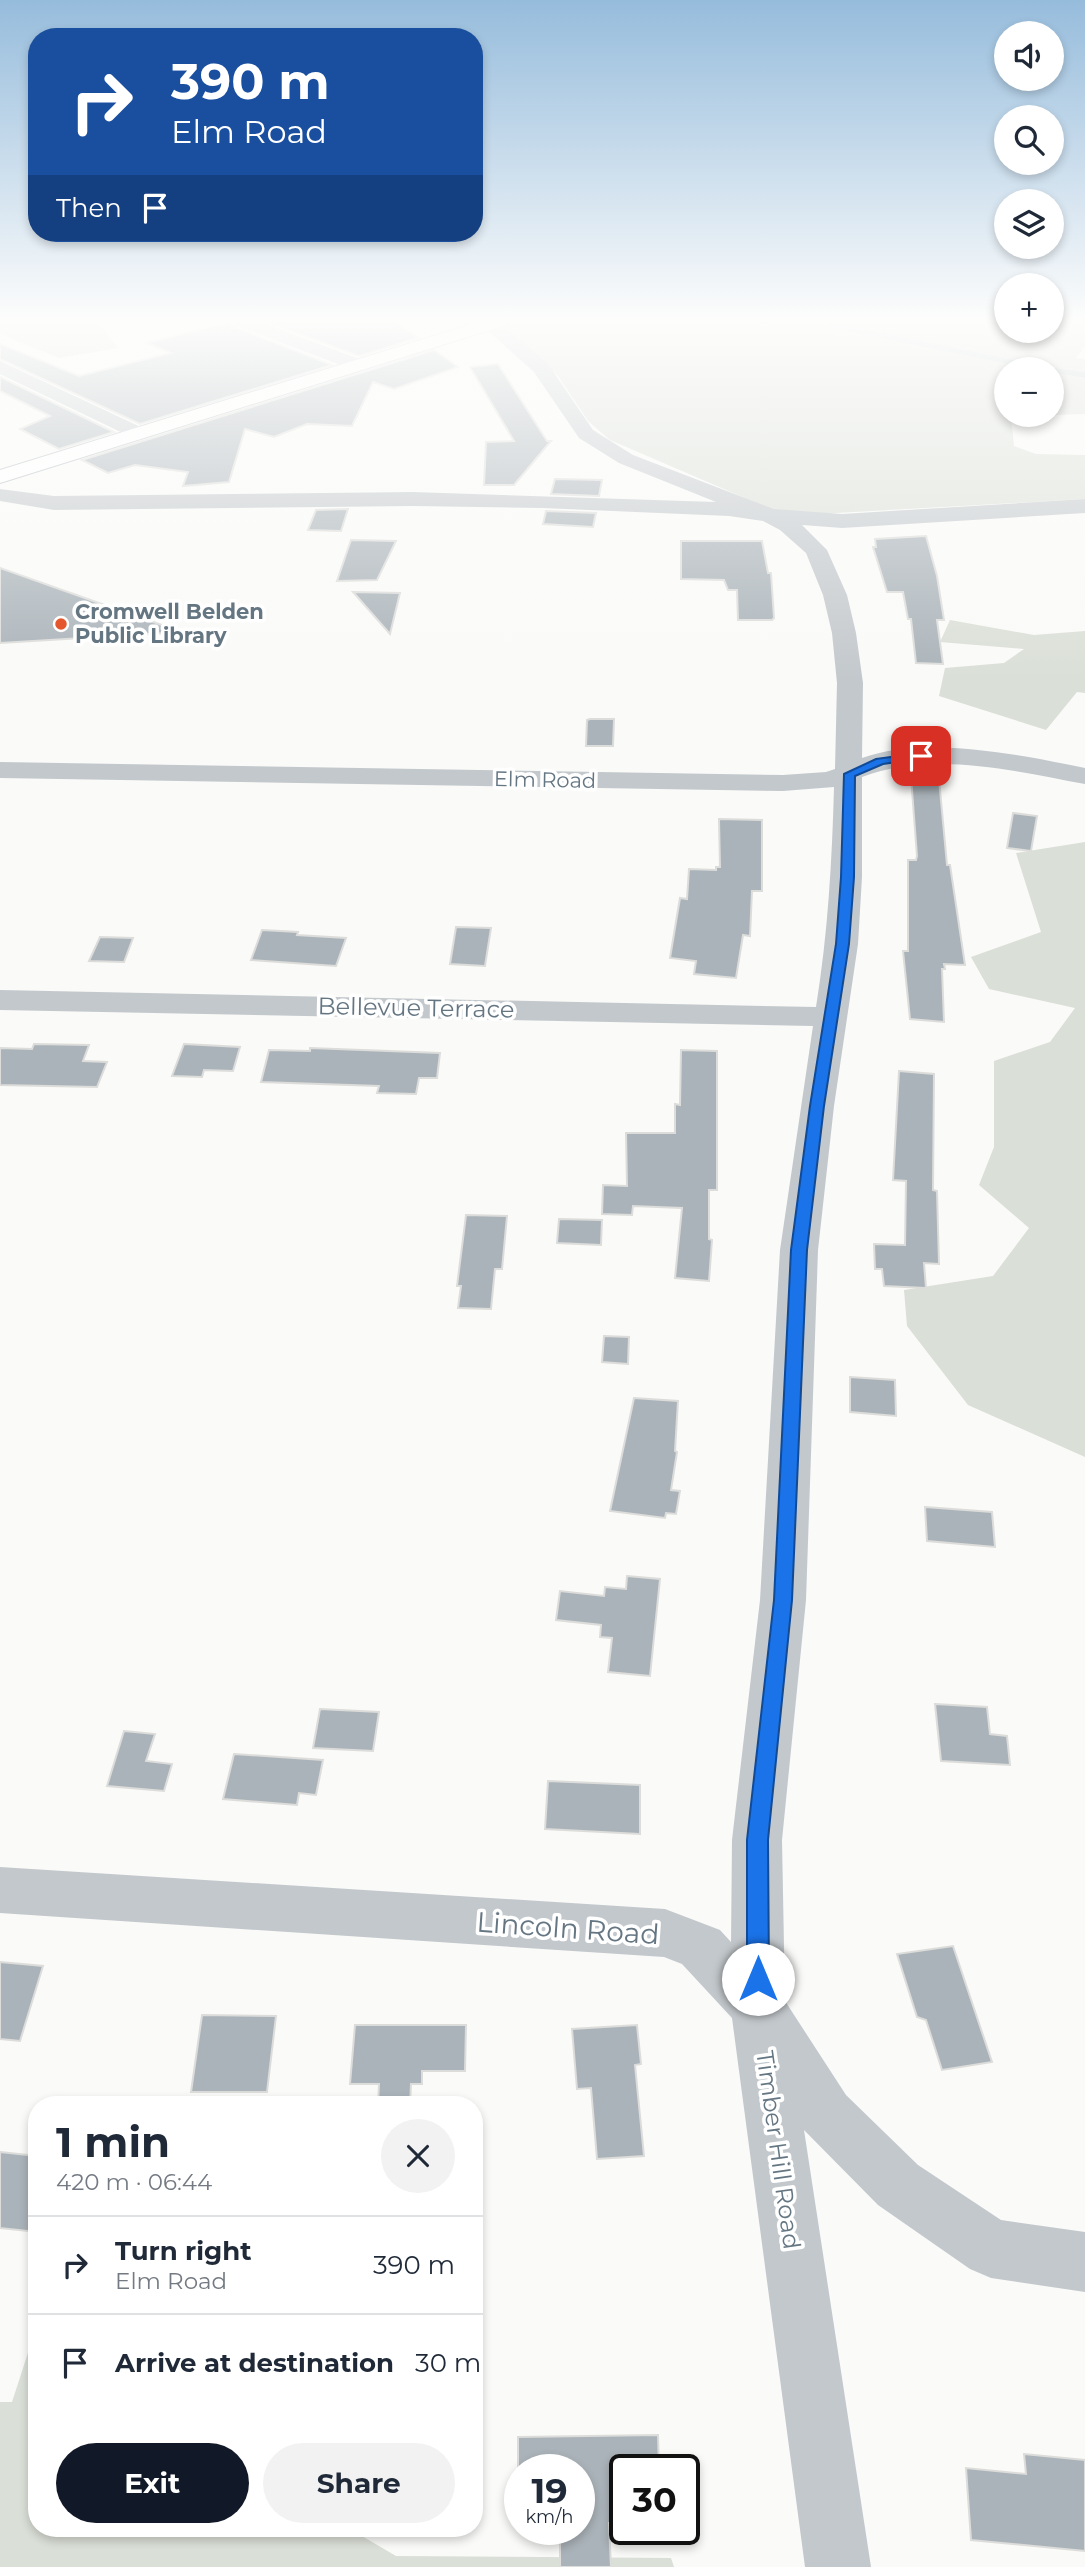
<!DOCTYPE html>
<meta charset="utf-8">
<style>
body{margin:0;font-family:Montserrat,sans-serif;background:#f2f2f3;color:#1f2937;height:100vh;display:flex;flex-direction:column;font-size:26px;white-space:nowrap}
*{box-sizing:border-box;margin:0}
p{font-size:23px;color:#747a83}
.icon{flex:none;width:38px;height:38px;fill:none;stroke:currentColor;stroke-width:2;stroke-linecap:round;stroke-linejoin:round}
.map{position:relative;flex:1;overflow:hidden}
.panel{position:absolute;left:28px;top:2096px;width:455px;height:441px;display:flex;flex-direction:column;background:#fff;border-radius:28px;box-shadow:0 4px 10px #0003}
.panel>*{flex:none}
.hud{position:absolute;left:28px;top:28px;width:455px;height:214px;border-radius:28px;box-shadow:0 4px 10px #0003;background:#1a4fa0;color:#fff;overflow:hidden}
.tools{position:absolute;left:994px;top:21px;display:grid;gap:14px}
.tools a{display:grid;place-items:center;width:70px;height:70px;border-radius:50%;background:#fff;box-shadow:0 4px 10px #0003;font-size:35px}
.speed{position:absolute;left:504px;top:2454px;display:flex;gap:14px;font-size:35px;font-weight:700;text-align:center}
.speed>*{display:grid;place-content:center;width:91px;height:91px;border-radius:50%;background:#fff;box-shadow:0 4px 10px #0003;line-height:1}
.speed small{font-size:18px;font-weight:400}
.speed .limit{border:4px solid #111;border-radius:10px;background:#fff;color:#111}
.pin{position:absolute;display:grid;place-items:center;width:60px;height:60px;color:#fff;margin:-30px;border-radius:14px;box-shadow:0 4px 10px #0006}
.me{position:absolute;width:77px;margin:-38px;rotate:0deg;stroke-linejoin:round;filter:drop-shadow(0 0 5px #0008)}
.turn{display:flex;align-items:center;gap:24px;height:147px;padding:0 28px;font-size:32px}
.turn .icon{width:91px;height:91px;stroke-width:2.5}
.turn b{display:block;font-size:49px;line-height:60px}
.then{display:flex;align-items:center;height:66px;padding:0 28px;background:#0003;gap:14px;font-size:26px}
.round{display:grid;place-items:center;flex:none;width:74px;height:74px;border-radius:37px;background:#f2f2f3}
.head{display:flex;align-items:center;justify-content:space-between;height:119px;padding:0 28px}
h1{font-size:42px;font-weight:700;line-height:52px}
.cta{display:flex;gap:14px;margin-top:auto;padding:14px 28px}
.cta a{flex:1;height:80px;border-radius:42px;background:#111827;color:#fff;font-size:28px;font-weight:700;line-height:80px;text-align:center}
.cta a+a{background:#f2f2f3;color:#1f2937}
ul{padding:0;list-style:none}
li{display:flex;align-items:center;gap:21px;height:98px;padding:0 28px;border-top:2px solid #e0e1e3}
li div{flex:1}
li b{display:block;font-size:26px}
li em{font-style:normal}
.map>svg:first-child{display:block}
</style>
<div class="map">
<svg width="1085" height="2567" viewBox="0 0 1085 2567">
<rect width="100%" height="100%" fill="#fafaf8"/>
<!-- green -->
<g fill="#dadfd7">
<path d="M0,321H97L118,348L59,358L0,334Z"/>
<path d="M513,321H1006V331H1052V321H1085V346L1076,358L1085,359V414L1052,415V369H1006V415H1050L1011,416L1014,446L1036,454L1085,455V499L818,514L773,510L610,440L588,421L558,376L505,327V323Z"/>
<path d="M950,620L1034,635L1085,631V693L1077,692L1046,730L939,696L945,668L1004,663L1024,649L940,642Z"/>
<path d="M1085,842V1457L968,1405L907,1326L904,1290L993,1276L1029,1228L979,1185L994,1147V1061L1050,1042L1075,1008L989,989L971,957L1041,932L1016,853Z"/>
<path d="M37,2325V2529H350L396,2556L671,2558L674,2567H0V2402H12Z"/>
</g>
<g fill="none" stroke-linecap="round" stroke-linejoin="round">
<!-- stream -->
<g stroke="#bbc7cb" stroke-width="5">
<path d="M830,325L1045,369"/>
<path d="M1052,370L1085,375"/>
</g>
</g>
<!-- building -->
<g fill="#aab3b9" stroke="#dcdcda" stroke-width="2">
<path d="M264,321H394L418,338L359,356Z"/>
<path d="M230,322L234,327L332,365L140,424L0,359V344L79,376L171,353L147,343Z"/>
<path d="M434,350L458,367L394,389L373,382L352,426L307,424L274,437L245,429L229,482L183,486L188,472L135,465L108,473L82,460Z"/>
<path d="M498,364L547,441H551L514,485H484L486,442L514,441L470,367Z"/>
<path d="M0,377L114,432L59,449L20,429L50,416L0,391Z"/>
<path d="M555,479L602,480L599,496L551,494Z"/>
<path d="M348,509L341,531L308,530L316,510Z"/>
<path d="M546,511L596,513L593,527L543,524Z"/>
<path d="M926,536L937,576L944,620H937L943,664L916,663L911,619H908L903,592H887L873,547H876L875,539Z"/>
<path d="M351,540L396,541L377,580L337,581Z"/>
<path d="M681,541H762L768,573H771L774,618L772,620H738L737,590H728L724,580L681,579Z"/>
<path d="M0,568L116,609L182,632L0,643Z"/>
<path d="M353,592L400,593L390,634Z"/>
<path d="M590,719H614L613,746H586L587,720Z"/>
<path d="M911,777L939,779L947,865H950L965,965L944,964L945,969H942L944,1022L910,1019L903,951H908V860H916L917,856Z"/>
<path d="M1013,813L1037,816L1031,851L1007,848Z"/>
<path d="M719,819L762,820V891H752L750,936L743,935L736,978L694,974L696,961L670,958L680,898L687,899L689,869L716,870V867H720Z"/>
<path d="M456,927L491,928L485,966L450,964Z"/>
<path d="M262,930L298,932L297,935L346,938L336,966L251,960Z"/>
<path d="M100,937L133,938L124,962L89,961Z"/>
<path d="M34,1044L89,1045L83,1061L107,1062L97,1087L0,1085V1048L32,1049Z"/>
<path d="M184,1044L240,1047L233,1071L204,1070L202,1077L172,1076Z"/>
<path d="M310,1048L440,1053L437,1078H419L416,1094L377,1093L379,1086L261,1082L269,1050L310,1051Z"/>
<path d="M681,1050L717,1051V1190H709V1239L712,1240L709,1281L675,1278L682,1208L633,1206L632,1215L602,1214L603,1185L627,1186L626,1133H675V1104L680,1105Z"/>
<path d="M899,1071L934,1074L933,1190L937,1191L939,1264L924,1263L926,1288L884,1286L882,1269H875L874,1244L905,1245L906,1181L893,1180Z"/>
<path d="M466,1215L507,1216L502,1269H495L491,1309L458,1308L461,1286H457Z"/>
<path d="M559,1219L602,1220L601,1245L557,1243Z"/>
<path d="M604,1336L629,1337L628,1364L602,1362Z"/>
<path d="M850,1377L895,1380L896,1416L850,1412Z"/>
<path d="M634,1398L678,1401L675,1451L677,1452L671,1490L680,1491L676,1514L666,1513L665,1518L610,1511Z"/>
<path d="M925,1507L992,1512L995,1547L927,1541Z"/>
<path d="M627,1576L660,1579L650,1676L608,1672L612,1638L600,1637L601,1625L556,1620L560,1591L604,1596L605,1587L626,1589Z"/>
<path d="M935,1704L987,1707L990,1734L1007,1736L1010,1765L941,1761Z"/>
<path d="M320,1709L379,1712L373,1751L313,1748Z"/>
<path d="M124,1731L155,1734L146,1761L172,1764L164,1791L107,1786Z"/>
<path d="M234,1754L323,1760L316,1795L299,1793L297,1805L223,1799Z"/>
<path d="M548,1781L640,1785V1834L545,1829Z"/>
<path d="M953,1946L992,2062L942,2070L926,2020L917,2017L897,1954Z"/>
<path d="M0,1962L43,1966L20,2041L0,2039Z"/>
<path d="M202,2015L276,2016L267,2092H191Z"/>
<path d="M355,2025H466L465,2071H422V2084H411L410,2105H378L379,2084H350Z"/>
<path d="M637,2025L641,2064L635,2065L644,2156L597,2159L591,2088L577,2089L572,2029Z"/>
<path d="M0,2152L37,2156V2232L0,2228Z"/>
<path d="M658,2435L659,2469H625V2523H609L611,2567H560V2529H579V2469H518V2437Z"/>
<path d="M1024,2454L1085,2460V2551L971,2540L966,2468L1026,2474Z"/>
</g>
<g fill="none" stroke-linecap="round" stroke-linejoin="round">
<defs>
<path id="secondary" d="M482,321H509L506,325L0,483V470Z"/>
</defs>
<!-- secondary casing -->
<use href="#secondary" stroke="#b3babf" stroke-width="2"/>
<!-- minor -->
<g fill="#c3c8cc" fill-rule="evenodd">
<path d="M232,321H257L365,361L367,365L358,371L351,369L235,325Z"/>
<path d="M484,321H498L548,364L593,430L633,455L774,509L842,514L1085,499V513L842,528L802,525L827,550L847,595L856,633L863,683L862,758C925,735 1021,755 1085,768V784C1014,771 932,750 862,777V877L858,944L834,1106L818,1250L806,1600L782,1840L785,2001L846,2095L918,2165L1001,2220L1085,2232V2292L991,2278L970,2269L878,2205L804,2130L871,2567H805L732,2018L682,1964L664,1957L0,1913V1867L665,1909L720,1930L731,1942L732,1840L760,1600L780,1250L813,1026L0,1010V990L816,1007C828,933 832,861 834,787L783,791L0,778V762L783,775L826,772L835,769L837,683L832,633L823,595L806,553L780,530L763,521L729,516L542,508L413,506L54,510L0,501V489L54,496L413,492L716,502L619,463L579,438L534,372L485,328L482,324Z"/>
<path d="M0,361L145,429L148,433L145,437H131L0,374Z"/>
</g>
<!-- secondary -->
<use href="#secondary" fill="#fff" fill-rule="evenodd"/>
</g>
<!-- sky -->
<linearGradient id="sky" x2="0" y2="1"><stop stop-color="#96bcdc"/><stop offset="0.47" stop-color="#fdfdfc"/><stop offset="1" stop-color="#fdfdfc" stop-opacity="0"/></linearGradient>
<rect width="1085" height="680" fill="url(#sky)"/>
<!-- route -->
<path fill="#1a73e8" stroke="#114b97" stroke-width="2" d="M921,753L926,756L925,758L883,764L855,776L854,877L849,944L824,1106L807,1250L792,1600L768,1840L769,1979L766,1986L758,1989L750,1986L747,1979V1840L774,1600L791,1250L810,1106L836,944L841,877L844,774L876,759Z"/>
<!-- markers -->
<circle fill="#e4572e" stroke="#fff" stroke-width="2.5" cx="61" cy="624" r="7"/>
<g text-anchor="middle" stroke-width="7" stroke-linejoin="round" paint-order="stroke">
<!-- far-poi labels -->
<g font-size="21" font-weight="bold" fill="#657683" stroke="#fff" text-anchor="start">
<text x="75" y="619">Cromwell Belden<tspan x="75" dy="24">Public Library</tspan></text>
</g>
<!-- far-street labels -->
<g font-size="21" fill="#657683" stroke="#fff">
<text transform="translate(545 780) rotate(1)" y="7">Elm Road</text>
</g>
<!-- street labels -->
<g font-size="24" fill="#657683" stroke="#fff">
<text transform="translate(416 1008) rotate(1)" y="8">Bellevue Terrace</text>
<text transform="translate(778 2150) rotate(82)" y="8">Timber Hill Road</text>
</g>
<!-- near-street labels -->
<g font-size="28" fill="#657683" stroke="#fff">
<text transform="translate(568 1928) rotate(4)" y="10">Lincoln Road</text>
</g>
</g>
</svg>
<div class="tools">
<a><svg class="icon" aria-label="sound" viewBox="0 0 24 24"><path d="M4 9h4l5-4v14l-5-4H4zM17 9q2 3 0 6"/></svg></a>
<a><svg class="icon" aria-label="search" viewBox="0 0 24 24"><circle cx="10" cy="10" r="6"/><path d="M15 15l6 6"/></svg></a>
<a><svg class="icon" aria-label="layers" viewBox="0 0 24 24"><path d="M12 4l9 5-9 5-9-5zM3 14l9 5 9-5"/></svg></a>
<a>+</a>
<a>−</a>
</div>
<div class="speed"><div>19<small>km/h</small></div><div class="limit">30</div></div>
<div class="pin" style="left:921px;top:756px;background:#d93025"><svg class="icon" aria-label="arrive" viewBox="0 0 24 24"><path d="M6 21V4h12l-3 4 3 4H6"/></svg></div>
<svg class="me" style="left:758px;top:1979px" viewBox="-20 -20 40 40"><circle r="19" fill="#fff"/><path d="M0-13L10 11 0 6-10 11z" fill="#1a73e8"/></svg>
<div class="hud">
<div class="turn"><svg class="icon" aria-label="right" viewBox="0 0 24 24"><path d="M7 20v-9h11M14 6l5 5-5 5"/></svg><div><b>390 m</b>Elm Road</div></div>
<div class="then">Then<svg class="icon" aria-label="arrive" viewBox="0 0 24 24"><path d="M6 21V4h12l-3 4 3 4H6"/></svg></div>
</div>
<section class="panel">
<div class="head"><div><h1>1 min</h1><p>420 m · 06:44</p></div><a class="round"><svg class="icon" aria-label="close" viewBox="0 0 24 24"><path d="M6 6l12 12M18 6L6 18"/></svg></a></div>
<ul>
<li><svg class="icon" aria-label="right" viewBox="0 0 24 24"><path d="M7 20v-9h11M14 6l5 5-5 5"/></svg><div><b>Turn right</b><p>Elm Road</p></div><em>390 m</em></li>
<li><svg class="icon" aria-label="arrive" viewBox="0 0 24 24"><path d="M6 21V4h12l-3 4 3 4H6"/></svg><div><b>Arrive at destination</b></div><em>30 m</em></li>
</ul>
<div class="cta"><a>Exit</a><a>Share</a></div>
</section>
</div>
